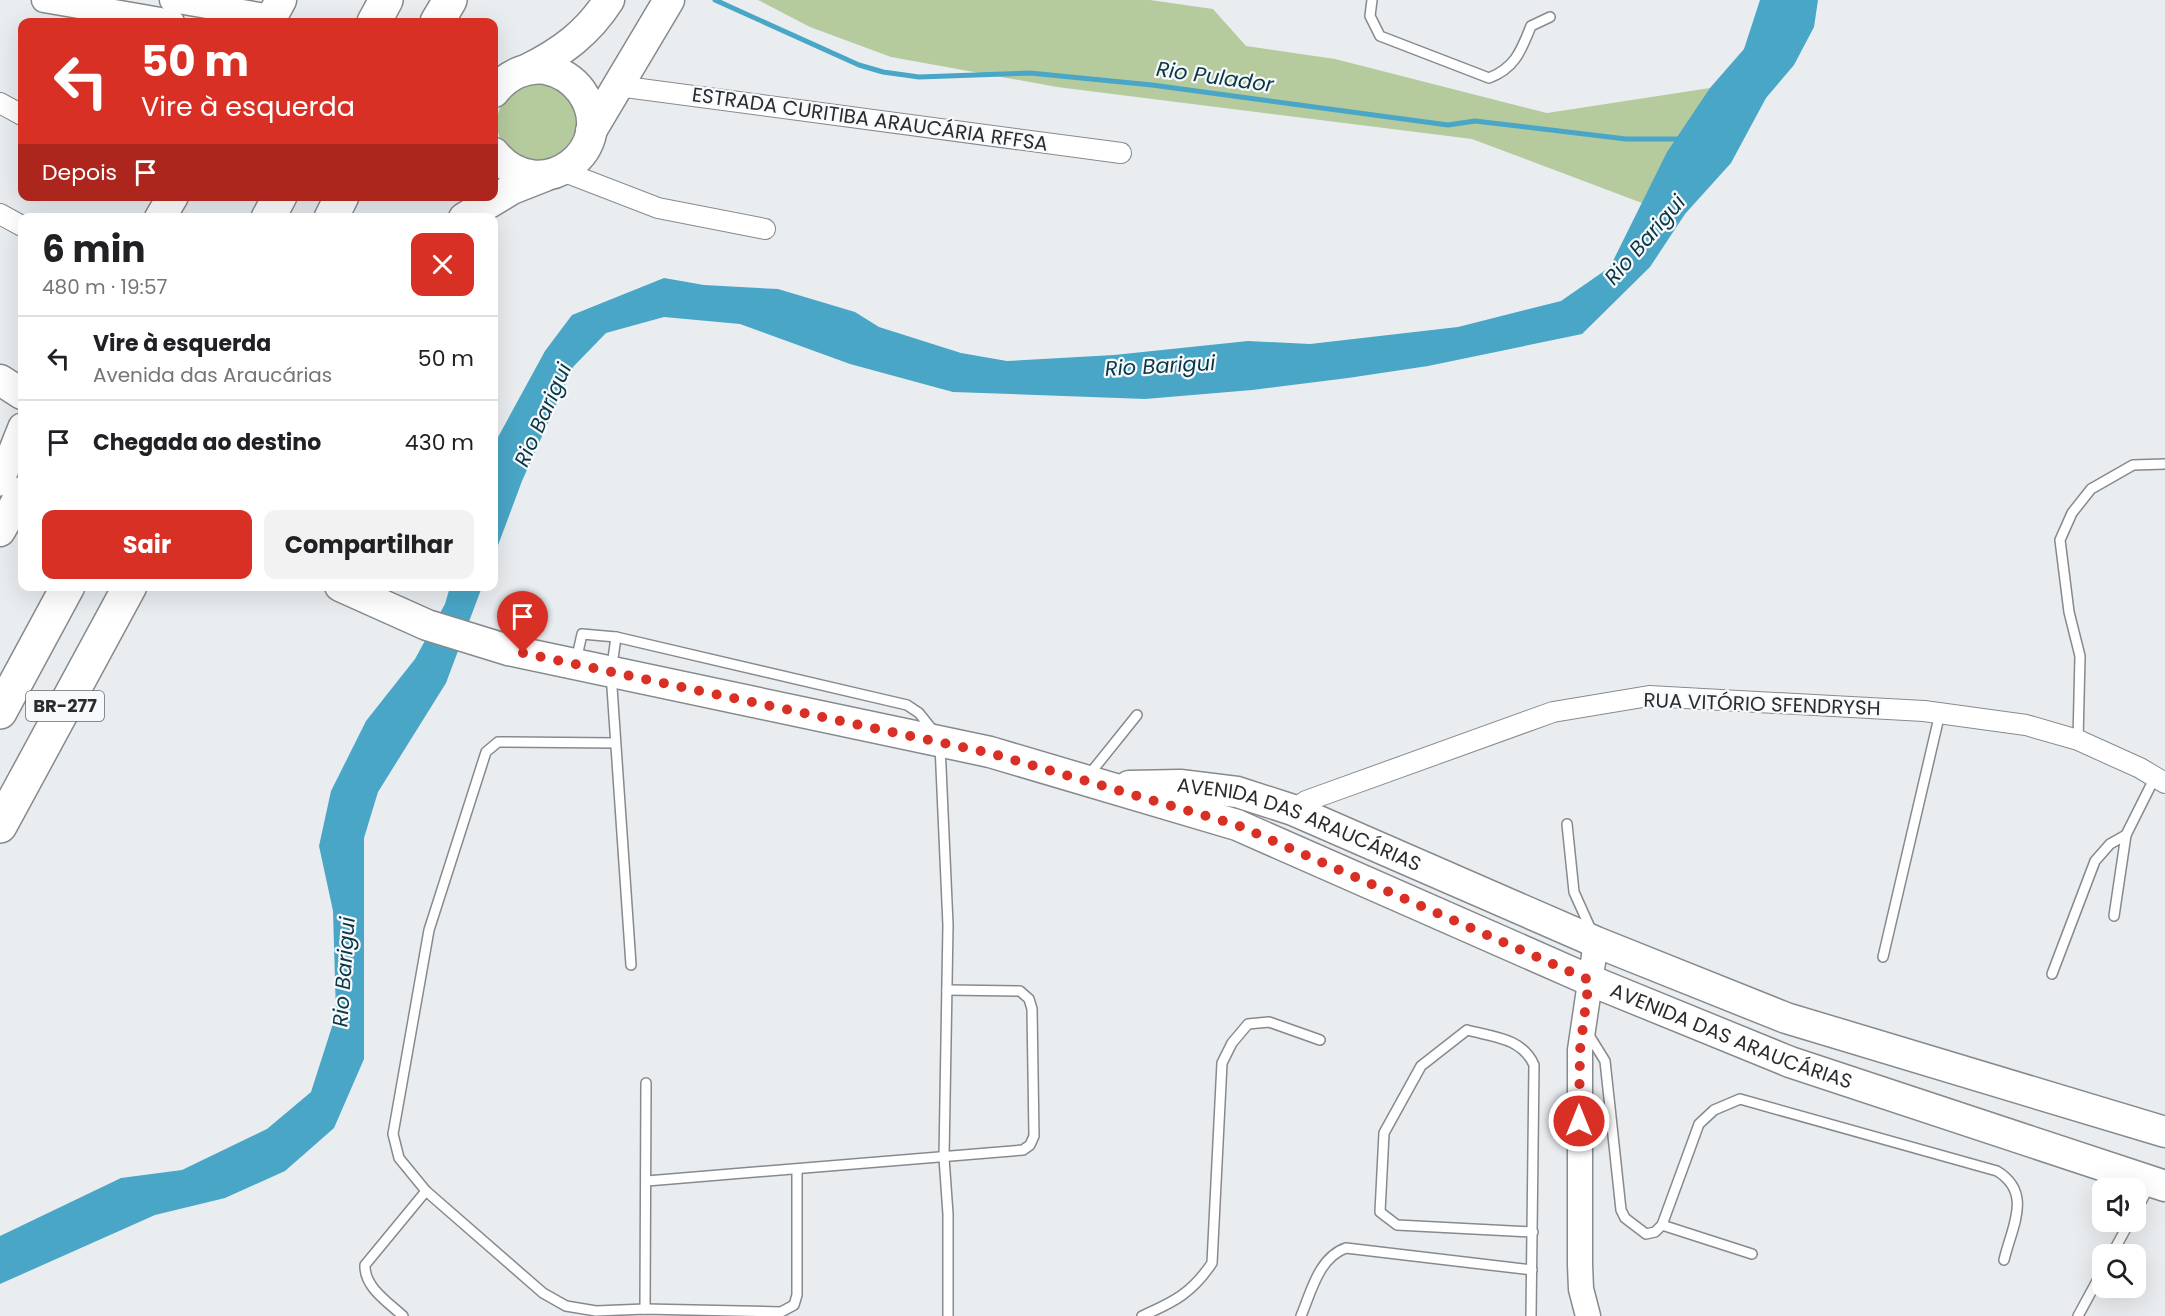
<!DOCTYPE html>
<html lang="pt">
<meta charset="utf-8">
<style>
body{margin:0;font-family:Poppins,sans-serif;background:#f2f2f2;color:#202124;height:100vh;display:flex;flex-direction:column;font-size:22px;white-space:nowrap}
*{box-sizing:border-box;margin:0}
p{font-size:20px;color:#757577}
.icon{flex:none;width:33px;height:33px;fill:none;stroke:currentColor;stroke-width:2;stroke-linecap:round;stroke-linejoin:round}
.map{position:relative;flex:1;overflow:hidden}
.side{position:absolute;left:18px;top:213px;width:480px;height:378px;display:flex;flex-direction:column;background:#fff;border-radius:12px;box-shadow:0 6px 24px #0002}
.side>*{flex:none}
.guide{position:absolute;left:18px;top:18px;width:480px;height:183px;border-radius:12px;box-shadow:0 6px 24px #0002;background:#d93025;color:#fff;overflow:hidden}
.controls{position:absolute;left:2092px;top:1178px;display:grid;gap:12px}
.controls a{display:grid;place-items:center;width:54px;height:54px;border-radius:12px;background:#fff;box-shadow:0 6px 24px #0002;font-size:30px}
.pin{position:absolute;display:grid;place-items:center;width:51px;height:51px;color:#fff;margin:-62px -26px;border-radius:50% 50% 50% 0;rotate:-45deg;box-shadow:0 0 6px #0007}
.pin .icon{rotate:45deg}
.me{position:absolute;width:66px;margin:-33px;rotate:0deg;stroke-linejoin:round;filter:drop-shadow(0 0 4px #0008)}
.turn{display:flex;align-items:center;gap:21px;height:126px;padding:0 24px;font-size:27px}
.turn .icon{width:78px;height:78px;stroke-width:2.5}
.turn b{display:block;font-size:42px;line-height:51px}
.then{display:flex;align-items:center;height:57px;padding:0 24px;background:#0003;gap:12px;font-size:22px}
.round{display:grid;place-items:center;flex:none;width:63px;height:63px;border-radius:12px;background:#f2f2f2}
.head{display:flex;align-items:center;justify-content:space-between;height:102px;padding:0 24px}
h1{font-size:36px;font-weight:700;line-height:45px}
.action{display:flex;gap:12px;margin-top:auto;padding:12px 24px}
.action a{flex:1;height:69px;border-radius:12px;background:#d93025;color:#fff;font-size:24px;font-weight:700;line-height:69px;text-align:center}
.action a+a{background:#f2f2f2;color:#202124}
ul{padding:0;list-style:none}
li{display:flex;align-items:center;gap:18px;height:84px;padding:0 24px;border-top:2px solid #e0e0e0}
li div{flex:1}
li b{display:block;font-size:22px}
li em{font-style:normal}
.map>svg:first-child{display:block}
</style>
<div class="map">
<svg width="2165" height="1316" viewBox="0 0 2165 1316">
<rect width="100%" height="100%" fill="#e9edf0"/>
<!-- green -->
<g fill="#b5cb9e">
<path d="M758,0H1150L1213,9L1246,46L1335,59L1547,113L1710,88L1642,203L1472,139L1057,87L891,57L810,27Z"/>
<circle cx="537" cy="123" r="40"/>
</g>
<!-- water -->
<g fill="#49a6c7">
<path d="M1760,0H1818L1814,27L1794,65L1766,98L1731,163L1685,214L1650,267L1582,334L1428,366L1348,378L1252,390L1145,399L953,392L850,364L740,324L664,317L606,333L573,367L522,481L494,556V477L496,472L497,439L545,351L572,315L664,278L704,285L778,289L855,312L879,327L961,353L1007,361L1114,355L1248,341L1310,344L1458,327L1561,301L1610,267L1667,152L1710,88L1744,49Z"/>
<path d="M450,587H482L446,683L378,792L364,838V1059L334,1128L285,1171L225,1198L155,1215L0,1284V1236L121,1178L182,1170L267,1129L311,1092L336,1014L333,911L319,846L331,791L366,721L415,659L445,604Z"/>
</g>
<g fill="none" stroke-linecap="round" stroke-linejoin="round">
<!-- stream -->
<path stroke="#49a6c7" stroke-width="5" d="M715,0L859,65L883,72L919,77L1030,73L1152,85L1448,125L1475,121L1626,139H1683"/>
<defs>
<g id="service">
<path d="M1372,0L1370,16L1380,36L1489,78C1515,68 1521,51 1531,26L1550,17"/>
<path d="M616,637L611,673L631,965"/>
<path d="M576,661L582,634L616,637L907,705L919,713L935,733"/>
<path d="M2078,740L2080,656L2069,612L2060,540L2072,513L2091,489L2133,465L2165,464"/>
<path d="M615,743L498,742L486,752L429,930L393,1134L399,1158L426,1191L543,1293L566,1306L596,1311L645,1309L781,1312L794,1305L797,1295V1170"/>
<path d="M940,745L948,925L944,1158L948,1214V1316"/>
<path d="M1088,776L1137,715"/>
<path d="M1567,824L1574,892L1592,932"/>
<path d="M2114,916L2126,835L2155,777"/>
<path d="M1883,957L1940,713"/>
<path d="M2052,974L2095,861L2110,844L2126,835"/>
<path d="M1587,1032L1605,1061L1621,1210L1625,1218L1646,1234L1655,1232L1662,1225L1699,1124L1714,1110L1740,1099L1997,1171C2033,1193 2012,1226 2004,1260"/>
<path d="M647,1181L1023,1150L1030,1145L1034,1136L1032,1009L1029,999L1020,991L947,990"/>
<path d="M2136,1211L2150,1185"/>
<path d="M1662,1225L1752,1254"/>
<path d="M2112,1254L2130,1221"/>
<path d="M645,1309L646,1083"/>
<path d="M403,1316C388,1302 364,1287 365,1265L426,1191"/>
<path d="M1142,1316C1174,1302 1192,1293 1212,1263L1222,1063L1232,1043L1248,1024L1269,1022L1320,1040"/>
<path d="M1301,1316C1311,1292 1319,1257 1346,1248L1532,1270"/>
<path d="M1531,1316L1534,1065C1522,1038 1494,1037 1467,1030L1421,1066L1384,1133L1380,1212L1397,1225L1533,1232"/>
<path d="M2078,1316L2103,1270"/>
</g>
<g id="minor">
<path d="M618,86L1121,153"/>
<path d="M0,103L22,115"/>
<path d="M562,171L658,208L765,229"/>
<path d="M0,214L22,226"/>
<path d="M1293,810L1306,801L1553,712L1649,696L1924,711L2026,725L2078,740L2140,768L2165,783"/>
</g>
<g id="tertiary">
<path d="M44,0L172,22"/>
<path d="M172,0L271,17"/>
<path d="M1588,1316L1581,1289L1580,1265V1050L1596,942"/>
</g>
<path id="secondary" d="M0,482L22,427"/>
<g id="primary">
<path d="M269,22L281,0"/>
<path d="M528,69C562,52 588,33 609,0"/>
<path d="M494,92C506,76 525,66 546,69C560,72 572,79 581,91C622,148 540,210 494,153"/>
<path d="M591,131L669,0"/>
<path d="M160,218L173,196"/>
<path d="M464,218L512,189L545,176"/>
<path d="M0,380L22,394"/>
<path d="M0,531L22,492"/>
<path id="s1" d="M340,586L427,625L508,650L990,752L1237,825L1589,980L1790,1062L2165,1186"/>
<path id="s2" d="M1129,786L1180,785L1237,792L1293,810L1596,942L1786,1018L2165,1132"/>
</g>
<g id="motorway">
<path d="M374,22L386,0"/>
<path d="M437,22L450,0"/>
<path d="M268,218L280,196"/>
<path d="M331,218L342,196"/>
<path d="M0,712L68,586"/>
<path d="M0,826L130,586"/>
</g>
</defs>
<!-- service casing -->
<use href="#service" stroke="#878a8d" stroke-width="12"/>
<!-- minor casing -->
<use href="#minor" stroke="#878a8d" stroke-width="22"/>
<!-- tertiary casing -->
<use href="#tertiary" stroke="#878a8d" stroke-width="27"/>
<!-- secondary casing -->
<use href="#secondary" stroke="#878a8d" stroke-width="30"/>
<!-- primary casing -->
<use href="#primary" stroke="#878a8d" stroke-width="33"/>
<!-- motorway casing -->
<use href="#motorway" stroke="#878a8d" stroke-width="36"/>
<!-- service -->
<use href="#service" stroke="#fff" stroke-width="9"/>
<!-- minor -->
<use href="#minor" stroke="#fff" stroke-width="20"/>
<!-- tertiary -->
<use href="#tertiary" stroke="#fff" stroke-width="24"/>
<!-- secondary -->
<use href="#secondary" stroke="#fff" stroke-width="27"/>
<!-- primary -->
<use href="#primary" stroke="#fff" stroke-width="30"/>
<!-- motorway -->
<use href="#motorway" stroke="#fff" stroke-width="33"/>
</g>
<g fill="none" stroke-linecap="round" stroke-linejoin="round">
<!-- route -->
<path stroke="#d93025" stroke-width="10" stroke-dasharray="0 18" d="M523,653L990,753L1237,825L1589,980L1580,1050L1579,1121"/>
</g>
<g text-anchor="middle" stroke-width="4.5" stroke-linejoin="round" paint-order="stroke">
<!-- shield labels -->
<rect fill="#f7fafd" stroke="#686a6b" stroke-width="1.5" x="26" y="691" width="78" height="30" rx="4.5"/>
<g font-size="18" font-weight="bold" fill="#2a2c2d">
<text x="65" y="712">BR-277</text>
</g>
<!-- street labels -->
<g font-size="20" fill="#2a2c2d" stroke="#f7fafd">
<text transform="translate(870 119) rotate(8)" y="7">ESTRADA CURITIBA ARAUCÁRIA RFFSA</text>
<text transform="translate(1762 704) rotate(2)" y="7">RUA VITÓRIO SFENDRYSH</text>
<text dy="7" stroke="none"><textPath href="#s2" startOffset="177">AVENIDA DAS ARAUCÁRIAS</textPath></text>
<text dy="7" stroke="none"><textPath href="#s1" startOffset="1468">AVENIDA DAS ARAUCÁRIAS</textPath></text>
</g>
<!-- water labels -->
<g font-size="21" font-style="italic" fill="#0b3644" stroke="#f7fafd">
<text transform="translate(1215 77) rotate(8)" y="7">Rio Pulador</text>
<text transform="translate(1645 240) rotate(-49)" y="7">Rio Barigui</text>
<text transform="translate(1160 366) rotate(-3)" y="7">Rio Barigui</text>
<text transform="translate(543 415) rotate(-66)" y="7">Rio Barigui</text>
<text transform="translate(344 972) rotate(-86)" y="7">Rio Barigui</text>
</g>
</g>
</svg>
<div class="controls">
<a><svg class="icon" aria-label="sound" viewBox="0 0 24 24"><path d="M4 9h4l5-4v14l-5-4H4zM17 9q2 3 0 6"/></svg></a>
<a><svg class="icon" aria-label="search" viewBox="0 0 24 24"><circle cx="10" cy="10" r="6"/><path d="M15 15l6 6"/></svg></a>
</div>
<div class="pin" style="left:523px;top:653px;background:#d93025"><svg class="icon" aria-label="arrive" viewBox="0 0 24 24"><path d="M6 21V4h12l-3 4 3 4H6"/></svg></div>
<svg class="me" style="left:1579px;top:1121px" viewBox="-20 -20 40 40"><circle r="17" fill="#d93025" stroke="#fff" stroke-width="3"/><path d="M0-11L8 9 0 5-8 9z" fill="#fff"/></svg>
<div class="guide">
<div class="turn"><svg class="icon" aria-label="left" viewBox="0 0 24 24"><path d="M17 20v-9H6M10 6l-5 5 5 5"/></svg><div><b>50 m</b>Vire à esquerda</div></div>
<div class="then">Depois<svg class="icon" aria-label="arrive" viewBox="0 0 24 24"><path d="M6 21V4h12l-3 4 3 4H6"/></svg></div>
</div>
<section class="side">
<div class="head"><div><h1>6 min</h1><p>480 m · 19:57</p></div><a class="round" style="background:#d93025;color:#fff"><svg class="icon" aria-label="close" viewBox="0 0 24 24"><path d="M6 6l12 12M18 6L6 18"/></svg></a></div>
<ul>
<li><svg class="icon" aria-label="left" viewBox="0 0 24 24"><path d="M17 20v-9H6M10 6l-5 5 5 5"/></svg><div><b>Vire à esquerda</b><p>Avenida das Araucárias</p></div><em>50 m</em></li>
<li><svg class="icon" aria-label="arrive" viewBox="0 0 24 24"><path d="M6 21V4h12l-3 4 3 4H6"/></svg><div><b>Chegada ao destino</b></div><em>430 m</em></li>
</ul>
<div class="action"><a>Sair</a><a>Compartilhar</a></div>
</section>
</div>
